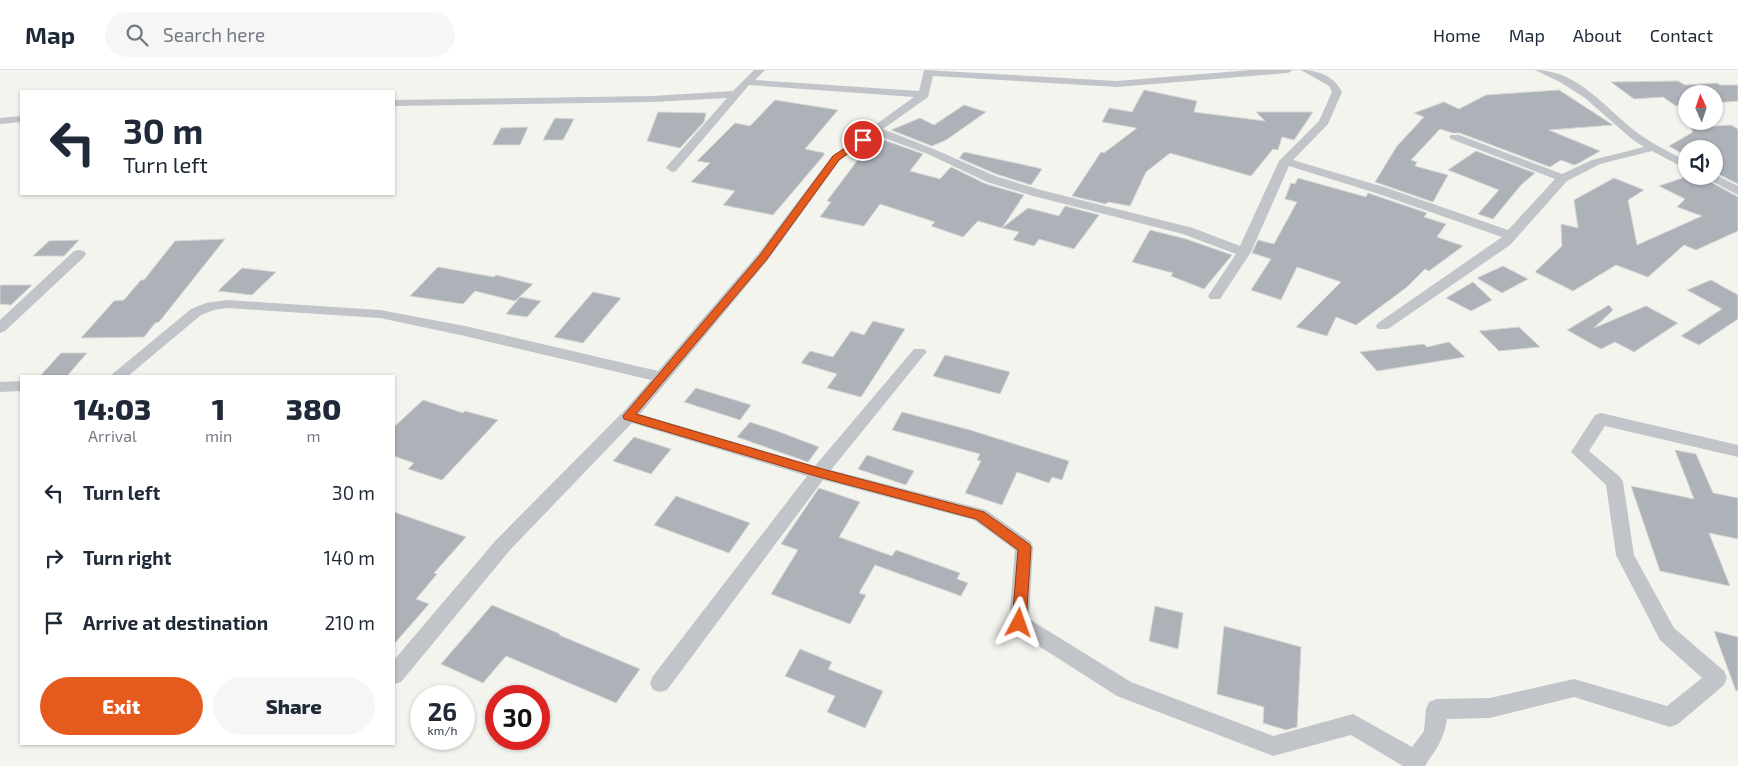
<!DOCTYPE html>
<style>
body{margin:0;font-family:"Exo 2",sans-serif;background:#f6f6f7;color:#1f2937;height:100vh;display:flex;flex-direction:column;font-size:19px;white-space:nowrap}
*{box-sizing:border-box;margin:0}
p{font-size:16px;color:#747a83}
.icon{flex:none;width:28px;height:28px;fill:none;stroke:currentColor;stroke-width:2;stroke-linecap:round;stroke-linejoin:round}
.map{position:relative;flex:1;overflow:hidden}
.sheet{position:absolute;left:20px;top:305px;width:375px;height:370px;display:flex;flex-direction:column;background:#fff;border-radius:0px;box-shadow:0 1px 4px #0004}
.sheet>*{flex:none}
.banner{position:absolute;left:20px;top:20px;width:375px;height:105px;border-radius:0px;box-shadow:0 1px 4px #0004;background:#fff;color:#1f2937;overflow:hidden}
.needle{width:32px;rotate:357deg}
.buttons{position:absolute;left:1678px;top:15px;display:grid;gap:10px}
.buttons a{display:grid;place-items:center;width:45px;height:45px;border-radius:50%;background:#fff;box-shadow:0 1px 4px #0004;font-size:25px}
.speed{position:absolute;left:410px;top:615px;display:flex;gap:10px;font-size:25px;font-weight:700;text-align:center}
.speed>*{display:grid;place-content:center;width:65px;height:65px;border-radius:50%;background:#fff;box-shadow:0 1px 4px #0004;line-height:1}
.speed small{font-size:12px;font-weight:400}
.speed .limit{border:8px solid #d22;background:#fff;color:#111}
.pin{position:absolute;display:grid;place-items:center;width:42px;height:42px;color:#fff;margin:-21px;border:2px solid #fff;border-radius:50%;box-shadow:0 1px 5px #0007}
.me{position:absolute;width:55px;margin:-28px;rotate:4deg;stroke-linejoin:round;filter:drop-shadow(0 0 4px #0008)}
.turn{display:flex;align-items:center;gap:18px;height:105px;padding:0 20px;font-size:22px}
.turn .icon{width:65px;height:65px;stroke-width:2.5}
.turn b{display:block;font-size:35px;line-height:42px}
.eta{display:flex;justify-content:space-evenly;align-items:center;height:85px;text-align:center}
.eta b{font-size:30px;font-weight:800;line-height:35px}
.button{display:flex;gap:10px;margin-top:auto;padding:10px 20px}
.button a{flex:1;height:58px;border-radius:30px;background:#e55b1e;color:#fff;font-size:20px;font-weight:800;line-height:58px;text-align:center}
.button a+a{background:#f6f6f7;color:#1f2937}
ul{padding:0;list-style:none}
li{display:flex;align-items:center;gap:15px;height:65px;padding:0 20px}
li div{flex:1}
li b{display:block;font-size:19px}
li em{font-style:normal}
header{display:flex;align-items:center;gap:30px;box-sizing:border-box;height:70px;padding:0 25px;background:#fff;border-bottom:1px solid #e0e1e3}
header strong{font-size:24px}
nav{display:flex;gap:28px;margin-inline-start:auto;font-size:18px}
.search{width:350px;height:45px;background:#f6f6f7;display:flex;align-items:center;gap:12px;box-sizing:border-box;padding:0 18px;border-radius:28px;color:#747a83;font-size:19px}
.map>svg:first-child{display:block}
</style>
<header>
<strong>Map</strong>
<div class="search"><svg class="icon" aria-label="search" viewBox="0 0 24 24"><circle cx="10" cy="10" r="6"/><path d="M15 15l6 6"/></svg>Search here</div>
<nav><a>Home</a><a>Map</a><a>About</a><a>Contact</a></nav>
</header>
<div class="map">
<svg width="1738" height="696" viewBox="0 0 1738 696">
<rect width="100%" height="100%" fill="#f4f4ef"/>
<!-- building -->
<g fill="#acb2b8" stroke="#d5d5d3">
<path d="M1678,11L1685,15L1717,13L1720,15H1738V31L1714,33V24H1686V35L1676,36L1663,27L1634,29L1611,12Z"/>
<path d="M1144,20L1197,31L1194,42L1265,51L1256,42H1313L1294,70L1282,67L1278,80L1273,79L1251,106L1170,83L1146,102L1130,136L1108,132L1106,134L1072,126L1101,82L1104,83L1137,58L1102,52L1109,38L1132,42Z"/>
<path d="M1559,20L1613,55L1549,60L1600,81L1579,93L1574,95L1561,90L1550,97L1460,63H1453L1440,59L1411,90L1417,92L1415,96L1448,105L1433,132L1375,112L1397,76L1424,47L1414,43L1444,32L1459,39L1486,25Z"/>
<path d="M775,30L838,40L805,79L824,83V85L773,145L723,135L735,121L691,112L710,93L697,91L735,53L750,56Z"/>
<path d="M964,35L986,42L946,70L932,76L891,60L920,48L934,55Z"/>
<path d="M658,42L706,43L704,52L680,78L647,71Z"/>
<path d="M555,48L574,49L563,70H543Z"/>
<path d="M1731,55L1738,59V114L1714,102V79H1686V86L1669,76L1693,62L1691,58Z"/>
<path d="M528,57L520,75H492L501,58Z"/>
<path d="M878,68L923,84L910,101L940,109L951,97L986,114L1024,125L1002,158L978,151L963,167L931,156L935,152L880,134L864,156L820,147L831,132L827,131L857,91Z"/>
<path d="M1476,81L1535,103L1521,115L1493,149L1478,144L1499,120L1448,100Z"/>
<path d="M964,82L1025,95L1042,99L1031,115L996,104L959,88Z"/>
<path d="M1688,106H1700L1738,127V161L1696,180L1684,175L1648,207L1616,195L1573,221L1535,202L1562,176L1561,154L1578,158L1574,130L1614,108L1644,120L1628,130L1637,175L1702,146L1677,137L1685,129L1659,116Z"/>
<path d="M1298,108L1366,127L1368,123L1427,143L1424,147L1446,154L1437,167L1463,176L1429,201L1425,199L1407,217L1356,255L1336,247L1327,266L1296,257L1341,212L1297,197L1281,230L1251,220L1271,189L1252,183L1258,170L1274,174L1297,132L1285,129L1291,113L1295,114Z"/>
<path d="M1065,136L1099,145L1074,179L1039,169L1034,176L1013,170L1019,162L1002,158L1028,138L1059,146Z"/>
<path d="M1150,160L1186,169L1232,185L1204,219L1171,206L1173,203L1132,192Z"/>
<path d="M225,169L159,252L155,253L144,267L81,268L114,231L124,230L141,210H144L175,171Z"/>
<path d="M79,170L64,186H33L49,171Z"/>
<path d="M1503,196L1528,209L1502,223L1477,208Z"/>
<path d="M438,197L494,207L496,205L533,214L515,231L475,221L463,234L410,226Z"/>
<path d="M242,198L276,202L252,225L218,221Z"/>
<path d="M1711,210L1738,225V249L1699,275L1681,266L1722,239L1687,220Z"/>
<path d="M1473,212L1492,230L1471,241L1446,228Z"/>
<path d="M0,215H32L11,235L0,234Z"/>
<path d="M593,222L621,228L583,273L554,267Z"/>
<path d="M520,227L541,231L527,247L506,244Z"/>
<path d="M1609,235L1613,240L1594,258L1646,236L1678,253L1634,282L1615,272L1601,279L1567,260Z"/>
<path d="M873,251L905,259L861,327L827,318L837,304L801,293L810,281L833,287L851,261L864,265Z"/>
<path d="M1519,257L1540,277L1499,281L1479,261Z"/>
<path d="M1449,272L1465,287L1377,301L1360,282L1424,274L1427,277Z"/>
<path d="M61,283H87L67,306H40Z"/>
<path d="M945,285L1010,302L1000,324L933,306Z"/>
<path d="M696,318L751,335L740,350L684,332Z"/>
<path d="M423,330L463,343L465,341L498,350L442,410L408,399L414,393L394,386V357Z"/>
<path d="M902,342L970,360L1069,391L1062,410L1052,407L1049,413L1017,402L1002,435L965,423L981,391L977,390L980,384L892,360Z"/>
<path d="M750,352L777,361L819,377L808,392L737,367Z"/>
<path d="M634,367L671,379L651,404L613,391Z"/>
<path d="M1675,380L1696,384L1713,423L1738,428V469L1709,463L1730,516L1660,501L1631,416L1694,429Z"/>
<path d="M867,385L914,401L906,415L858,399Z"/>
<path d="M819,418L860,432L839,467L892,486L896,480L960,503L957,509L968,513L961,526L875,495L859,523L866,525L850,554L771,524L798,480L781,474Z"/>
<path d="M676,426L750,453L729,483L654,455Z"/>
<path d="M394,442L466,467L434,503L437,504L416,529L429,534L394,574Z"/>
<path d="M492,535L560,564L559,565L640,599L616,633L506,586L483,613L441,594Z"/>
<path d="M1155,536L1183,543L1178,579L1149,571Z"/>
<path d="M1224,556L1301,577L1297,657L1286,660L1263,653L1264,637L1217,624Z"/>
<path d="M1714,561L1738,567V620L1736,621Z"/>
<path d="M800,579L832,592L828,599L883,621L865,658L827,642L835,626L785,606Z"/>
</g>
<g fill="none" stroke-linecap="round" stroke-linejoin="round">
<!-- minor -->
<g fill="#c1c4c8" fill-rule="evenodd">
<path d="M754,0H765L755,10L919,21L924,0L1117,11L1251,0H1293L1288,3L1117,17L933,6L928,27L883,59L936,80L995,106L1041,120L1193,158L1240,176L1279,91L1319,51L1332,22L1329,16L1301,0C1318,0 1334,6 1342,22L1328,54L1293,90L1387,118L1508,160L1555,109L1451,69L1449,67L1451,65H1459L1562,104L1592,90L1644,77L1633,70L1585,28L1560,12L1535,0C1581,0 1608,43 1642,66C1656,76 1672,83 1686,91V99L1652,81L1600,94L1567,111L1510,175L1388,259H1378L1376,256L1378,253L1502,167L1379,124L1289,96L1251,182L1220,229H1210L1208,226L1236,184L1183,164L1033,126L987,112L928,84L876,65L840,90L768,190L640,344L815,396L914,279H924L927,282L924,285L831,400L986,440L1031,472L1033,477L1029,549L1131,612L1273,666L1353,644L1412,677L1424,661L1426,639L1429,632L1437,629L1490,628L1574,609L1667,636L1702,608L1660,570L1616,485L1606,415L1571,382L1595,345L1601,343L1738,375V387L1605,356L1589,381L1620,407L1623,412L1634,485L1674,558L1724,601L1727,608L1724,615L1678,654L1670,657L1574,627L1490,648L1447,649C1444,670 1436,679 1425,696H1403L1351,665L1273,686L1117,626L1012,559L1009,553L1015,480L974,450L823,410L667,620L660,622L653,620L650,613L653,606L807,406L632,353L510,480L401,612L394,614V590L496,470L623,342L651,310L465,266L380,248L227,238L214,240L201,245L128,306H110L191,239L206,233L227,230L380,240L465,256L658,301L758,184L832,86L914,27L749,15L676,101L672,102L666,98L668,95L727,28L653,32L394,36V30L653,26L733,21Z"/>
<path d="M21,46V52L0,54V48Z"/>
<path d="M1714,104L1738,116V125L1702,106H1714Z"/>
<path d="M79,180L84,181L86,184L84,187L5,261L0,263V250L74,181Z"/>
<path d="M21,311V321L0,322V312Z"/>
</g>
</g>
<!-- route -->
<path fill="#e55b1e" stroke="#953b14" d="M860,68L867,70L839,90L767,189L636,344L819,398L984,442L1029,474L1031,477L1026,553L1024,557L1019,559L1014,557L1012,553L1018,480L976,449L819,407L624,349L623,346L760,185L833,86Z"/>
</svg>
<div class="buttons">
<a><svg class="needle" viewBox="-14 -14 28 28"><path d="M0-13l5 13h-10z" fill="#e53935"/><path d="M0 13l5-13h-10z" fill="#747a83"/></svg></a>
<a><svg class="icon" aria-label="sound" viewBox="0 0 24 24"><path d="M4 9h4l5-4v14l-5-4H4zM17 9q2 3 0 6"/></svg></a>
</div>
<div class="speed"><div>26<small>km/h</small></div><div class="limit">30</div></div>
<div class="pin" style="left:863px;top:70px;background:#d93025"><svg class="icon" aria-label="arrive" viewBox="0 0 24 24"><path d="M6 21V4h12l-3 4 3 4H6"/></svg></div>
<svg class="me" style="left:1019px;top:553px" viewBox="-20 -20 40 40"><path d="M0-17L14 15 0 8-14 15z" fill="#e55b1e" stroke="#fff" stroke-width="4"/></svg>
<div class="banner">
<div class="turn"><svg class="icon" aria-label="left" viewBox="0 0 24 24"><path d="M17 20v-9H6M10 6l-5 5 5 5"/></svg><div><b>30 m</b>Turn left</div></div>
</div>
<section class="sheet">
<div class="eta">
<div><b>14:03</b><p>Arrival</p></div>
<div><b>1</b><p>min</p></div>
<div><b>380</b><p>m</p></div>
</div>
<ul>
<li><svg class="icon" aria-label="left" viewBox="0 0 24 24"><path d="M17 20v-9H6M10 6l-5 5 5 5"/></svg><div><b>Turn left</b></div><em>30 m</em></li>
<li><svg class="icon" aria-label="right" viewBox="0 0 24 24"><path d="M7 20v-9h11M14 6l5 5-5 5"/></svg><div><b>Turn right</b></div><em>140 m</em></li>
<li><svg class="icon" aria-label="arrive" viewBox="0 0 24 24"><path d="M6 21V4h12l-3 4 3 4H6"/></svg><div><b>Arrive at destination</b></div><em>210 m</em></li>
</ul>
<div class="button"><a>Exit</a><a>Share</a></div>
</section>
</div>
